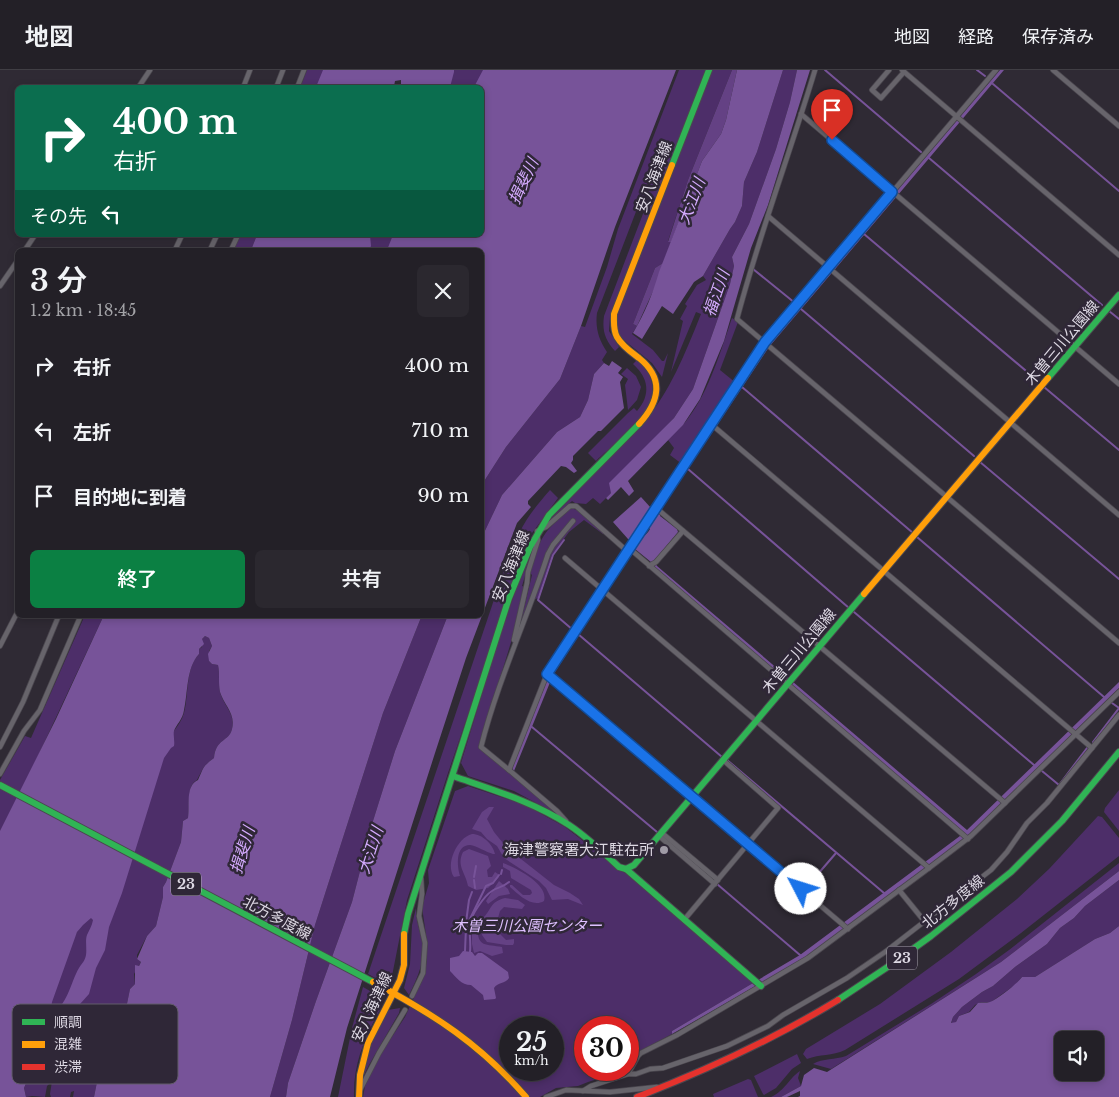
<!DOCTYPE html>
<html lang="ja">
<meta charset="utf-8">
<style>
body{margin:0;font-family:"Libre Baskerville","Noto Sans JP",serif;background:#2b282f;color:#f1f3f6;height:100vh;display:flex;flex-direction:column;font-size:19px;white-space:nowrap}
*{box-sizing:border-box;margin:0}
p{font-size:16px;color:#a3a3a7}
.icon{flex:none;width:28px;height:28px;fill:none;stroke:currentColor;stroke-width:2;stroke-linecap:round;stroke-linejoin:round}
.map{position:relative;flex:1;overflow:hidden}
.details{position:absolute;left:15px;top:178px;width:469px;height:370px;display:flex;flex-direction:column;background:#232027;border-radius:8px;box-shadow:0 2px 8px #0003,0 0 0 1px #403e44}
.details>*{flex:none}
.banner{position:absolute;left:15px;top:15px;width:469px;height:152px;border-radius:8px;box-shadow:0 2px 8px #0003,0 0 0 1px #403e44;background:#0b6e4f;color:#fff;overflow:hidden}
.tools{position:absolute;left:1054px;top:961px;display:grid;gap:10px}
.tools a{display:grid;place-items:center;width:50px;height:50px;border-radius:8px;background:#232027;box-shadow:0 2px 8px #0003,0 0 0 1px #403e44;font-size:25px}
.speed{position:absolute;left:499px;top:946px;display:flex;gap:10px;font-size:25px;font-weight:700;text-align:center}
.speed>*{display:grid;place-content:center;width:65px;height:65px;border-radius:50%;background:#232027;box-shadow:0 2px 8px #0003,0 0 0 1px #403e44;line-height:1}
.speed small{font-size:12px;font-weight:400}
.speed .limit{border:8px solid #d22;background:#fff;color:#111}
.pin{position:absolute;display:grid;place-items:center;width:42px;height:42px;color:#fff;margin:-51px -21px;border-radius:50% 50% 50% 0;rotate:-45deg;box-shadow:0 0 5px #0007}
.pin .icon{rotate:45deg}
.me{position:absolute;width:55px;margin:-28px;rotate:310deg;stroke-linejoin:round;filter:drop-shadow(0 0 4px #0008)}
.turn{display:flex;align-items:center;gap:18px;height:105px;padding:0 15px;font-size:22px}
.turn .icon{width:65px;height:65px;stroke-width:2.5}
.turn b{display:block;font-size:35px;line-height:42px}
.then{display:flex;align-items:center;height:48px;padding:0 15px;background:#0003;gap:10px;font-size:19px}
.round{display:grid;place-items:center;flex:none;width:52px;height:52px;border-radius:8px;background:#2b282f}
.head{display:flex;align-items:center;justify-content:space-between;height:85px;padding:0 15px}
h1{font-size:30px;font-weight:600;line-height:38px}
.primary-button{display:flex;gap:10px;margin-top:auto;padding:10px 15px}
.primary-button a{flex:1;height:58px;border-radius:8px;background:#0b8043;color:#fff;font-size:20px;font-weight:600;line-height:58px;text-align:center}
.primary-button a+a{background:#2b282f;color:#f1f3f6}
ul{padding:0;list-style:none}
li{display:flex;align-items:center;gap:15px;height:65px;padding:0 15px}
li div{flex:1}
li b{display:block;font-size:19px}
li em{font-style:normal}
header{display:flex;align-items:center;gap:30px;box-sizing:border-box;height:70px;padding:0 25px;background:#232027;border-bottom:1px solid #403e44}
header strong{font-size:24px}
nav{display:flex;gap:28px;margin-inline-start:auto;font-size:18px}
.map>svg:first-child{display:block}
</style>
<header>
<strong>地図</strong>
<nav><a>地図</a><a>経路</a><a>保存済み</a></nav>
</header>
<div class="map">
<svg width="1119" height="1027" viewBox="0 0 1119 1027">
<rect width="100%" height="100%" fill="#2f2a34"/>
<!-- green -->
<g fill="#4d2e69" fill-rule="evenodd">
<path d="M307,0H325L319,17L300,18Z"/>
<path d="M450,0H486L478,17L447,18Z"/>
<path d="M679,0H706L610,247L609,261L619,277L615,281C605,270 602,261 604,246L649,128L642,126L597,243C595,258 599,270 607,282L602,290L604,293L594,304L588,330L580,347L557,362L502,425L481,469V416L506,377L560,309L581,256L585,257L607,197L618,159Z"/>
<path d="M712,0H732L688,110L668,171L671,172L663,193L655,198L633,254L637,256L632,264L653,280L662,291H664L668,283L662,307L652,293L619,266L617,259V242Z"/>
<path d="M783,0H797L790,32L776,79L749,154L732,187L734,196L730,214L693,319L674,348L653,370L611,423L600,434L593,428L586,434L575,433L572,431L546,454C571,417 613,389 642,355C670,322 685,284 701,244L696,242L671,302L683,251L680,249L687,236L685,234L697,215L706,210L703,206L730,159L735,152L742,136L744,112L757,82Z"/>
<path d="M240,165H257L251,180H234Z"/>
<path d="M358,165H398L392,180H355Z"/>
<path d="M732,248L738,252L720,300L736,313L682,394L670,385L674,378L668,370C675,362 683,356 689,347C709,321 721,280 732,248Z"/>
<path d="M637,290C680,327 622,366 596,391L588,383L628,343L634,338L637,341C651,325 649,308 633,294Z"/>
<path d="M627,298L636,306L641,317L637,330L628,340L625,315L628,309L621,304Z"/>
<path d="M550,420L558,428L532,463L523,483L448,703L407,830L392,906L383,912L368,904L505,497C517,463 526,447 550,420Z"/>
<path d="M571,438L580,441L604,462L603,464L584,450L569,462L552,485L538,528L533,530L553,478L575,450L572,449L552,473L519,559L532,505L530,503C540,467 543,462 571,438Z"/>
<path d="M535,472L522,516L525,517L515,559L479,677L556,742L555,743L514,721L468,706L461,693L497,575L525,493Z"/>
<path d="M85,545H104L0,767V710L25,666L31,668Z"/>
<path d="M422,545H448L395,681L373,751L352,832L316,931L288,1013L286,1027H270L292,950L315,855L383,643Z"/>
<path d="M205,566L209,568L212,576L209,581V591L212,594L218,595C220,604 218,613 220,622C223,635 236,644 232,659C229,672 216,668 214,688C202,697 204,697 197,710C186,716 190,735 188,748L183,751L181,772L166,812L163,817V827L156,856L147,866L137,885V889L141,892L134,904L135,914L130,919L120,968L118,971H112L105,993L99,1002L94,1027H73L74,1021L71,1022L70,1027H51L50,1024L52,1011L47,1016L45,1027L32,1026L26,1027L24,1018L30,1004L46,926L174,661C178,655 182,650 184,643C189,625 185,599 199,584V579L202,577V569Z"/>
<path d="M468,716L525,735L565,757L630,807L753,913L672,961V964L636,983L628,999V958H585V1000H626L588,1012L578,1016L556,1018L540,1027H363L365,1016L378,988L405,947L425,904L427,887V872L422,837L429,813L428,800L455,721ZM510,958H552V1000H510Z"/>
<path d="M1119,720V761L1104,742L1105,738Z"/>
<path d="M1098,746L1102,747L1119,768V786L1021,863L959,909L845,980C832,986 820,984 807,989L803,984L806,979L880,934L951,882L1017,829L1049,799Z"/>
<path d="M1119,793V801L1001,892L831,999L813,994C823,988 835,990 846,986L931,934L976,904L1009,880Z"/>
<path d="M1119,810V856L1110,863L1095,869L1035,907H1022L1015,915L991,932H981L975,935L969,942L959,946L956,952L951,954L953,947L962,937L982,922L993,916L1015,897L1047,874L1060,858L1074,848L1085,836Z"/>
<path d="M416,838C416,849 419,858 422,869C426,889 418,907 409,925L404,918L410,894L412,855Z"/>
<path d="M363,917L377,925L381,938C365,966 353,994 354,1027H338L352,958Z"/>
<path d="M400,938L399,943L369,995L362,1009L370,976L388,940Z"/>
<path d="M797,984L801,993L792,999L776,1018L764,1025L763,1024L754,1006Z"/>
<path d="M800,1001L798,1008L801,1016L781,1027H771C786,1020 788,1009 800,1001Z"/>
<path d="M748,1009L751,1010L758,1027H714L713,1024Z"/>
</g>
<!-- forest -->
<g fill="#644184">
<path d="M732,0H737L726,50L721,64L702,91L671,172H668L688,110Z"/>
<path d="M663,193L655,217L637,256L633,254L655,198Z"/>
<path d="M489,737H494L487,749L494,762L507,778L554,815L570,823L579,829L583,835L568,829L552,830L546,818L539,811L504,788L497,776L487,769L481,762L472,759L482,742Z"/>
<path d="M472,764C482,764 493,774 495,784H493C486,782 477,776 470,775C455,775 457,796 460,806L454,807C445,794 457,768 472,764Z"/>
<path d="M469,779L488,786L491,796L487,800L488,807H492L495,802L498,804L499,807L488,818L476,820L468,816C466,803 456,796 463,782Z"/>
<path d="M503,793C516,798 549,814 544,831C532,838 519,825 510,817V815H512L523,825H530L532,823L531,820L511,808L510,801L503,797Z"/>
<path d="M499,811L508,819L510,824L499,826L488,834L486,831Z"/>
<path d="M505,828L518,830L525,835L522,839L504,837L500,841L496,855L483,854L482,849C492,840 489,832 505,828Z"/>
<path d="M472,853L478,856C476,878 487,874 502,877L503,883L492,886L480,881L474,883L472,874Z"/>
<path d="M483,858L498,862L506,870L514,869V873L513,875H506L487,872L482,865Z"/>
</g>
<!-- water -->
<g fill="#775399" fill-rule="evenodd">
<path d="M323,0H454V2L450,17H401V10L395,11L394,16L391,17H316Z"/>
<path d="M483,0H676L615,157L581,256L560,309L506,377L481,416V180H387L393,165H481V18L474,17Z"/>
<path d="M737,0H783L757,82L744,112L742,136L735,152L730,159L703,206L694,212L673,244L662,236L642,269L633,263C645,243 653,223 659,202L702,91L721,64L726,50Z"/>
<path d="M797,0H810L768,135L751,178L724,271L700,329L683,355L628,411L634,421L629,426L621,417L608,430L606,428L611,423L609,413L674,348L693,319L730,214L734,196L732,187L749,154L776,79L790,32Z"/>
<path d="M1000,0H1004L769,277L662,438L660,446L677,459L678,462L654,491L657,496L967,760L1119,612V618L968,766L803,889L672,964V961L800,885L964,763L655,498L651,492L635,479C637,469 646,467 650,459L648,457L660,436L769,271Z"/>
<path d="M257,165H370L371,176L369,180H251Z"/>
<path d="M612,291L622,298L618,303L623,307L620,312L624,338L601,361H598L573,386V390L571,393L577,401L574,403L566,397L561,396L528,431V434L531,437L517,453L466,588L435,683L347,958L330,1027H286L288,1013L316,931L352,832L373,751L395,681L448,545H481V469L502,425L557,362L580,347L588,330L594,304L604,293L609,296Z"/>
<path d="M641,427L651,438L631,469H628L613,452Z"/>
<path d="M630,483L632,484L553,605L514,701L512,698L548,608Z"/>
<path d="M104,545H422L383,643L315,855L292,950L270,1027H94L99,1002L105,993L112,971H118L120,968L130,919L135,914V895L139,896L141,892L137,889L147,866L156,856L163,827V817L166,812L181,772L183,751L188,748C190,735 185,716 198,710C204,697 202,697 214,688C216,668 229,672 232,659C236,644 224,635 220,622C218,613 220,604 218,595L212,594L209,591L208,584L212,576L209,568L205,566L202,569L204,574L199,579V584C186,598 188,623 184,640C183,649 176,655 174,661C173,666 175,671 174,676L171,678L164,688L122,823L109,857L105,880L96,898L89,924L80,934L74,946L51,965L41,978L24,1018L26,1027H0V761L56,649ZM91,848L93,850C92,856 89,860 87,865C85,870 87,879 86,885C85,891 82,893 79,898C71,911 67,938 50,944L52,932L77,862L83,855Z"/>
<path d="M1119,801V810L1085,836L1074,848L1060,858L1047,874L1015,897L993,916L982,922L962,937L953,947L951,953L956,952L959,946L970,942L978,933C982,932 986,933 990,932C998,929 1018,913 1022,907H1035L1095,869L1110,863L1119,856V1027H798L800,1026V1021L787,1027H781L801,1016L804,1005L814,998L827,1002L1001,892ZM1062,970H1095V1002H1062Z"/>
<path d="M463,881L472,882L475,886L478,883H482L508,902L509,908C505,914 498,912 494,918L496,928L495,929L484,930L483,925L471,915C461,915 456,907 450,901V888L459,886Z"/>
</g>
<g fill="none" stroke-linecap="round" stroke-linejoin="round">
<!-- stream -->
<g stroke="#775399" stroke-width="2">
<path d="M825,0L921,82"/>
<path d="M977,0L985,6"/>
<path d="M993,14L1119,121"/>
<path d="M929,88L1102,235"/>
<path d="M864,164L1038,311"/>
<path d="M753,199L795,233"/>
<path d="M801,239L974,386"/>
<path d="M1109,241L1119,249"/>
<path d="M742,317L913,463"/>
<path d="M1044,317L1119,380"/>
<path d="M980,392L1119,509"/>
<path d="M688,399L849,538"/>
<path d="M917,467L1104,627"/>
<path d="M564,470L553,485L538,530L573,560"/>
<path d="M854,542L1034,695"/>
<path d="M578,564L722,687"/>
<path d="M532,657L657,762"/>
<path d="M1093,672L1119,638L1112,633"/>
<path d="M727,690L884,823"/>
<path d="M1042,701L1059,715L1087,678"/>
<path d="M501,804L502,800"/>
<path d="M474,807L476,796"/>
<path d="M474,810L475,818"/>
<path d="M717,814L800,885"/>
<path d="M805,819L836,783"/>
<path d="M465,860L469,830L472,822"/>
<path d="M465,881L466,857L486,816L493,813L499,805"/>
<path d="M470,882C471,873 469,863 470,854C471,845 484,826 492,821C497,817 502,818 509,812"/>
</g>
<defs>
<g id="street">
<path d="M815,0C790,83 759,165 737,249L1119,573"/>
<path d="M889,0L872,20L881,28L904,2"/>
<path d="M902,0L1119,185"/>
<path d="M1053,0L1119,56"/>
<path d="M138,18L150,0"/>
<path d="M243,18L250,0"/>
<path d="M276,18L283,0"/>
<path d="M297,18L304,0"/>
<path d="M801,44L1119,314"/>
<path d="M768,146L1119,445"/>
<path d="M25,180L35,165"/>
<path d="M175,180L182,165"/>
<path d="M210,180L217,165"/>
<path d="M231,180L238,165"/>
<path d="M0,216L18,190"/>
<path d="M711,354L1092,678"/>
<path d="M655,437L1005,733"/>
<path d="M629,478L968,769"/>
<path d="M565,488L929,798"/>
<path d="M649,496L656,492L683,461"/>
<path d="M514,570L527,513L528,502L538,470L537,461L546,457L570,436H576L627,481"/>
<path d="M0,576L18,541"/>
<path d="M547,604L848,859"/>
<path d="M0,677L23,632L59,545"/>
<path d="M509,700L481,677C498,610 527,549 548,484L553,475L573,451"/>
<path d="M0,704L24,661L40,640L81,545"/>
<path d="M566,751L557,741L509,700L547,604L765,272L996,0"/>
<path d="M662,763L718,810"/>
<path d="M659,766L715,814"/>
<path d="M899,820L925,852"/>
<path d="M684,850L778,738L723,690"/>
<path d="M412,926L423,903L425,873L419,846L422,824L421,808"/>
<path d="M628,1004H636L650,999L663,998L727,976L768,956L783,945L847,908L885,882L991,800L1007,782L1027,753L1047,733L1119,645"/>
<path d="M360,1020L379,983L405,940"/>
<path d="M583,1021L591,1016L628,1004L638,986L641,983L677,965L808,888L929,798L971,766L1119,622"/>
<path d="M546,1027L566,1020L610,1022L657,1017"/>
</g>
<g id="fast">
<path d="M672,95L709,0"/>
<path d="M1048,308L1119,225"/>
<path d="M453,706C493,720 534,732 569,755C587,767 603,782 619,797L626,799L634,795L864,524"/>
<path d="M0,715L373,912"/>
<path d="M626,799L761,916"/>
<path d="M404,864L408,844L509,528L530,477L549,445L639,354"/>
<path d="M838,930L892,894L931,866L1011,802L1062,751L1119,682"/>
</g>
<g id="slow">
<path d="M639,354C659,332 665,309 639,288C631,282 622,276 617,267C613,260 614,252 614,244L672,95"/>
<path d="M864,524L1048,308"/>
<path d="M373,912C435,945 480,974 526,1027"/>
<path d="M359,1027L360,1005L368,973L400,910L404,895V864"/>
</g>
<path id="jam" d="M637,1027C707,1000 774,969 838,930"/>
</defs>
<!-- street casing -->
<use href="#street" stroke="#4b474f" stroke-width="6"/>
<!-- fast casing -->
<use href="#fast" stroke="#4b474f" stroke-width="8"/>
<!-- slow casing -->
<use href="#slow" stroke="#4b474f" stroke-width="8"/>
<!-- jam casing -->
<use href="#jam" stroke="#4b474f" stroke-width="8"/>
<!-- street -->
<use href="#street" stroke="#67646b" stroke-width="4.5"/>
<!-- fast -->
<use href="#fast" stroke="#30b455" stroke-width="6"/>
<!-- slow -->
<use href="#slow" stroke="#ff9f0a" stroke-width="6"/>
<!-- jam -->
<use href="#jam" stroke="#e5322d" stroke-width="6"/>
</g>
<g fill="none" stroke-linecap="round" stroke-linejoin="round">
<defs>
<path id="route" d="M801,819L547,604L765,272L892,122L832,70"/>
</defs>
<!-- route casing -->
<use href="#route" stroke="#114b97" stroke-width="12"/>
<!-- route -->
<use href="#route" stroke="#1a73e8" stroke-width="9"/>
</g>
<!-- markers -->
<circle fill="#a09ba6" stroke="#2f2737" stroke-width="2" cx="664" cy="780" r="5"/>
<g text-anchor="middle" stroke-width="5" stroke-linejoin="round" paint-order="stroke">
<!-- shield labels -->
<g fill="#2f2737" stroke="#a9a3af" stroke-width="1">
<rect x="171" y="802.5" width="30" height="23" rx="4"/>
<rect x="887" y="876.5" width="30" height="23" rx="4"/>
</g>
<g font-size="14" font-weight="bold" fill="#ddd8e3">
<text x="186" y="819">23</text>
<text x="902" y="893">23</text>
</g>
<!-- street labels -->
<g font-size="15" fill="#ddd8e3" stroke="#2f2737">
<text transform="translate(654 107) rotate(-69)" y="5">安八海津線</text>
<text transform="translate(1062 273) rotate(-50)" y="5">木曽三川公園線</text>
<text transform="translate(511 496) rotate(-68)" y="5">安八海津線</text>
<text transform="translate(799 581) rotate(-50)" y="5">木曽三川公園線</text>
<text transform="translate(953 832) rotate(-39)" y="5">北方多度線</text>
<text transform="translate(277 848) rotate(28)" y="5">北方多度線</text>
<text transform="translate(372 937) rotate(-65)" y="5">安八海津線</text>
</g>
<!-- poi labels -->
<g font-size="15" fill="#ddd8e3" stroke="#2f2737" text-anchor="end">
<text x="654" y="785">海津警察署大江駐在所</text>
</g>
<!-- park labels -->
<g font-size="15" font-style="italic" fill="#dec0ff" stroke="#2f2737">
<text x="527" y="861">木曽三川公園センター</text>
</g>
<!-- water labels -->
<g font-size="16" font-style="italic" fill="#d4abfe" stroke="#2f2737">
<text transform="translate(523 111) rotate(-65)" y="6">揖斐川</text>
<text transform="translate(691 131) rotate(-69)" y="6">大江川</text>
<text transform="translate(716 223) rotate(-71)" y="6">福江川</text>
<text transform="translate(242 780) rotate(-73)" y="6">揖斐川</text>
<text transform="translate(370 780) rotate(-72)" y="6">大江川</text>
</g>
</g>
<!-- legend -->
<rect x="12" y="934" width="166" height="80" rx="8" fill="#2f2737" stroke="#635c6b" stroke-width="1"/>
<rect x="22" y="949" width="23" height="6" fill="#30b455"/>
<rect x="22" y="971" width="23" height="7" fill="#ff9f0a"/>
<rect x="22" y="994" width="23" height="6" fill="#e5322d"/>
<g font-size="14" fill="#ddd8e3">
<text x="54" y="957">順調</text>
<text x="54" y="979">混雑</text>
<text x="54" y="1002">渋滞</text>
</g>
</svg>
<div class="tools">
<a><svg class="icon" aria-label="sound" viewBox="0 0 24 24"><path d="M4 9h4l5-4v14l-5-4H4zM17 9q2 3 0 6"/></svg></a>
</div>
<div class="speed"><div>25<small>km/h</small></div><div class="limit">30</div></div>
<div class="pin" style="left:832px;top:70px;background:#d93025"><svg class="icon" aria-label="arrive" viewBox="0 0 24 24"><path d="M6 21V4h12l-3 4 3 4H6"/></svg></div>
<svg class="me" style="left:801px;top:819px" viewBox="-20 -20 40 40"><circle r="19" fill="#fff"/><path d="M0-13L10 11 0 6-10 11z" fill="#1a73e8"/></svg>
<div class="banner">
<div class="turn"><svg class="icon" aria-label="right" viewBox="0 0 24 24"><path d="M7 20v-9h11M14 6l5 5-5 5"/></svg><div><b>400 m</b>右折</div></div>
<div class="then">その先<svg class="icon" aria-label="left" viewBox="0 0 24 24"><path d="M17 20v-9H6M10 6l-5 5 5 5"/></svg></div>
</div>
<section class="details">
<div class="head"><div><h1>3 分</h1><p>1.2 km · 18:45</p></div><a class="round"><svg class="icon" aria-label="close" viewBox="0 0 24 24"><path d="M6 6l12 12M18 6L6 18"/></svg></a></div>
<ul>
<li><svg class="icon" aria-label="right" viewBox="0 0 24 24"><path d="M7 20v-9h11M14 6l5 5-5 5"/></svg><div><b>右折</b></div><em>400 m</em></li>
<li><svg class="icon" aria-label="left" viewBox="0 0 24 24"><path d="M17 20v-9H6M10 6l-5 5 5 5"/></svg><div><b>左折</b></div><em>710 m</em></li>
<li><svg class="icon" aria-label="arrive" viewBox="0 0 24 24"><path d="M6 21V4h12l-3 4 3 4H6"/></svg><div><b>目的地に到着</b></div><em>90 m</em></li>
</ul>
<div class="primary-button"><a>終了</a><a>共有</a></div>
</section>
</div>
